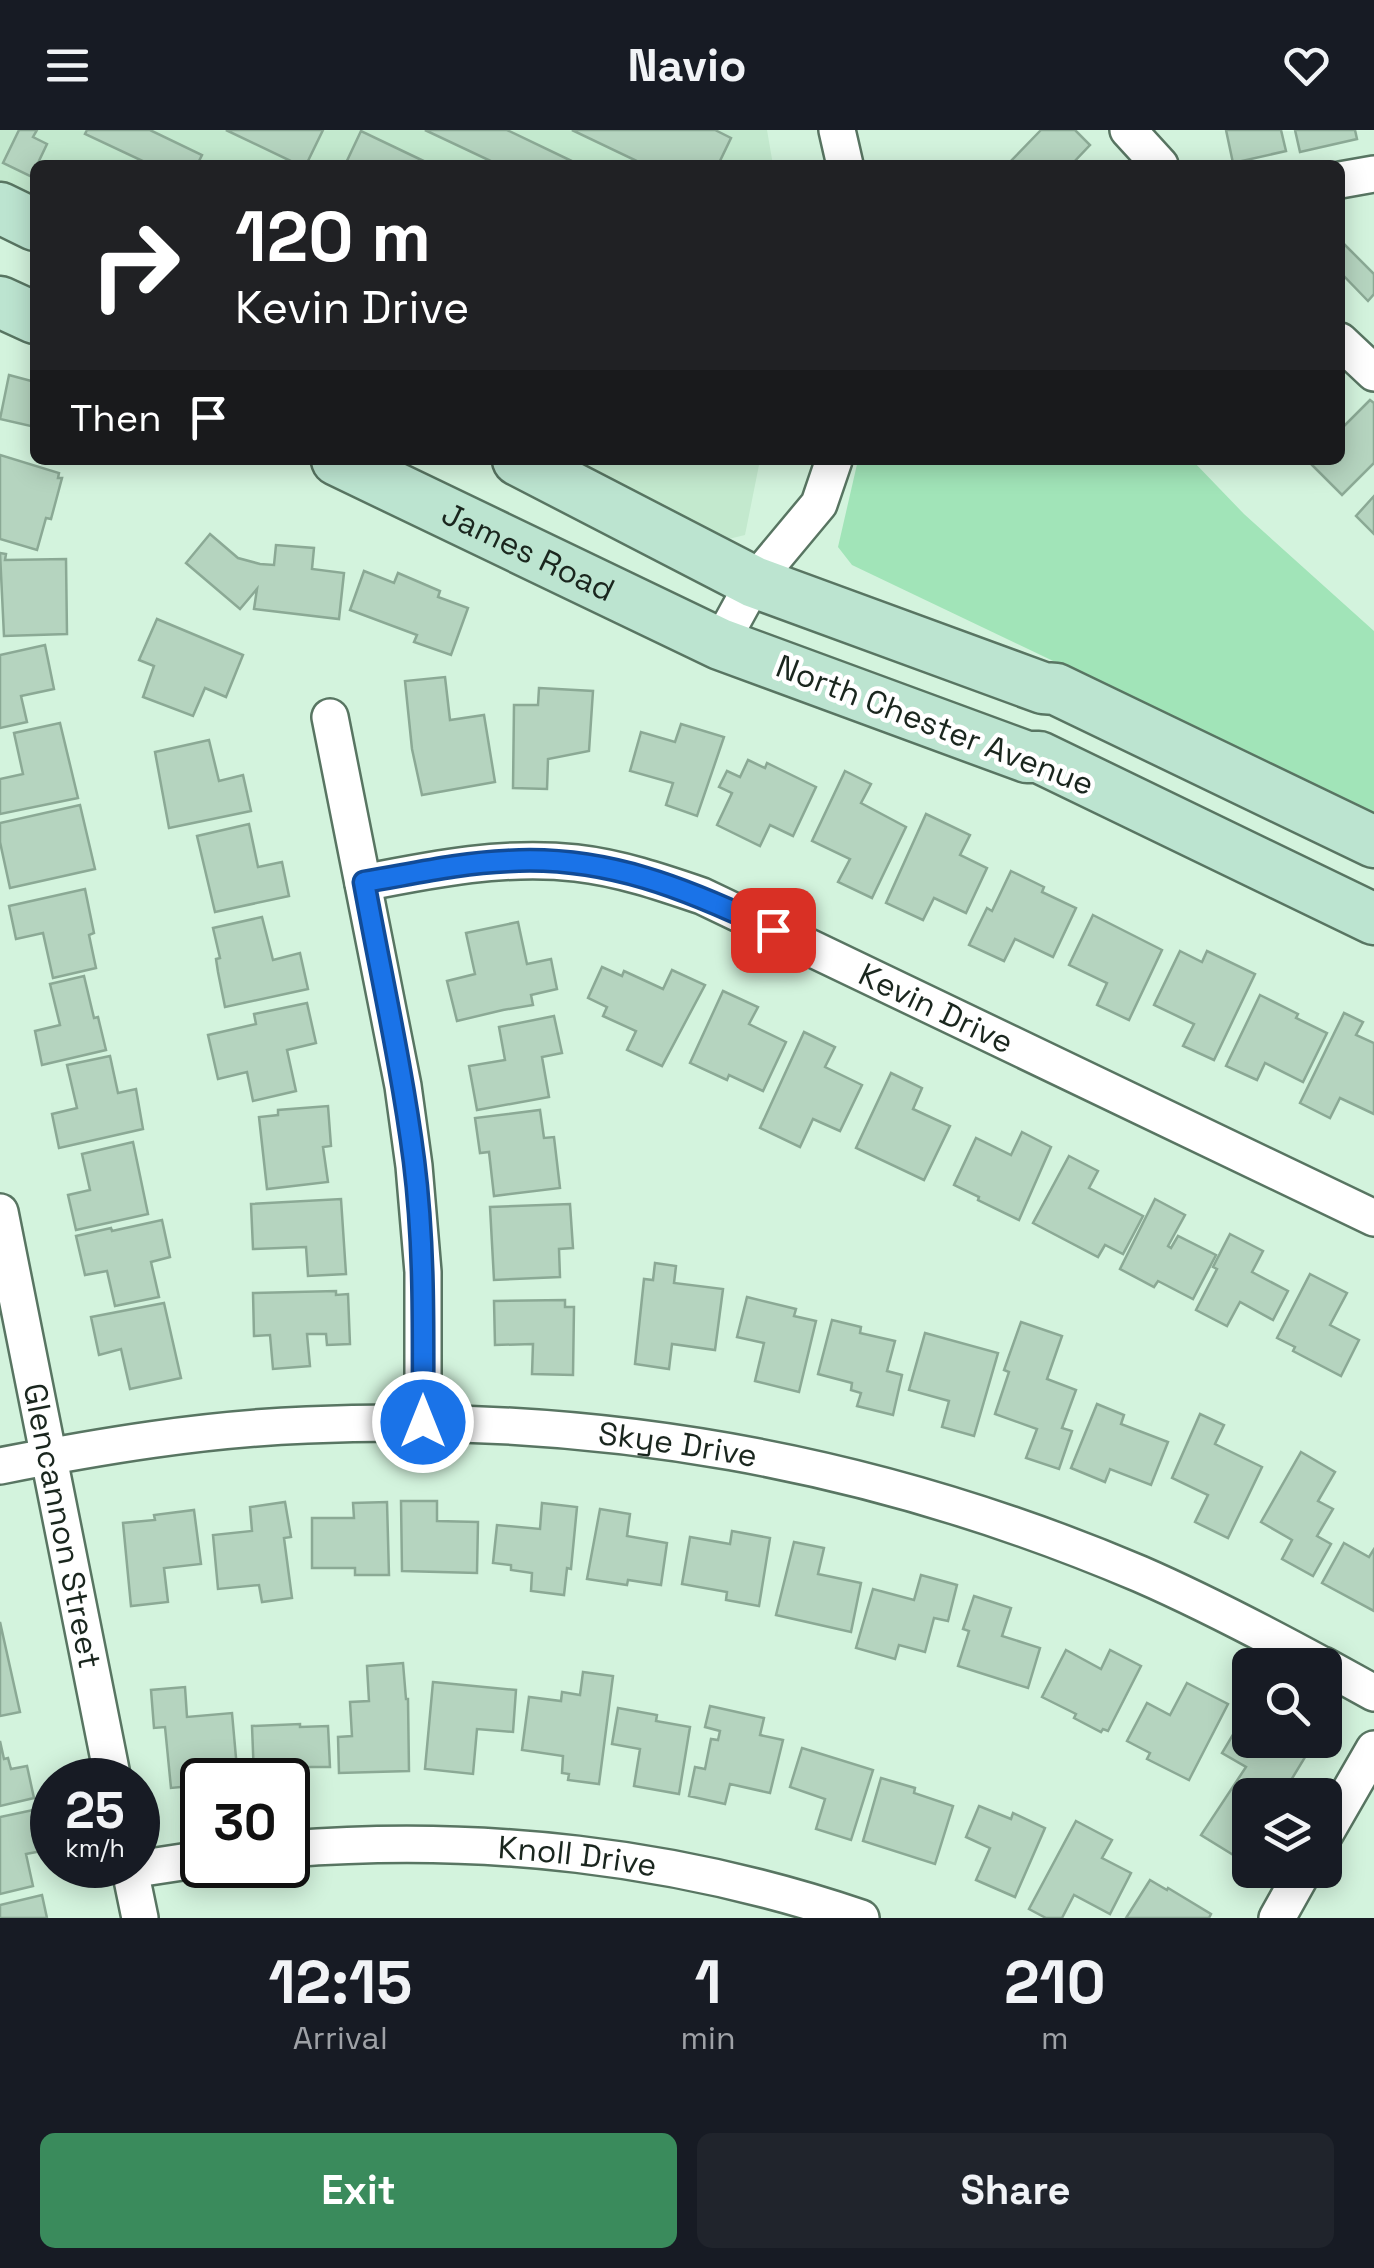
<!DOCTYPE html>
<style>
body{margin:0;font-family:"Space Grotesk",sans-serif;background:#20242c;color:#f1f3f6;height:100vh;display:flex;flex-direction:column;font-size:38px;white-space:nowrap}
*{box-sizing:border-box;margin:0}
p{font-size:32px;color:#9ea1a6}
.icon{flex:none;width:55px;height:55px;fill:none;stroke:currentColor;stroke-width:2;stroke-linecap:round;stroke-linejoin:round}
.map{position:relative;height:1788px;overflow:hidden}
.sheet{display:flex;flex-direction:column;background:#171b24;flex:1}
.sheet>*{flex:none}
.top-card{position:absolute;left:30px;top:30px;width:1315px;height:305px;border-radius:15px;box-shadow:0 5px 25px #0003;background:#202124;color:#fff;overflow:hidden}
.buttons{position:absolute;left:1232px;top:1518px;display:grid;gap:20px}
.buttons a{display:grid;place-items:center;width:110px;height:110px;border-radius:15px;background:#171b24;box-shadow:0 5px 25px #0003;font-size:50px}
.speed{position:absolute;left:30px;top:1628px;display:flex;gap:20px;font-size:50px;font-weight:700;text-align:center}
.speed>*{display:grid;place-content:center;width:130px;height:130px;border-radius:50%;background:#171b24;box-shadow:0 5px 25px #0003;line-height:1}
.speed small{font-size:25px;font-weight:400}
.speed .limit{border:5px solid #111;border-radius:15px;background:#fff;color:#111}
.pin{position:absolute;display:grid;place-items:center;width:85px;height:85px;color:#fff;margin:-42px;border-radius:20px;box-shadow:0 5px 15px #0006}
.me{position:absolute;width:110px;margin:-55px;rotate:0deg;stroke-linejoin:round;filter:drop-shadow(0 0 8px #0008)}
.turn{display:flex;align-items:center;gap:35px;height:210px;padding:0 40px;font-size:45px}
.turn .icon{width:130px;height:130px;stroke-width:2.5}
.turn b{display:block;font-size:70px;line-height:85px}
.then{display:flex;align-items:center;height:95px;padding:0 40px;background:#0003;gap:20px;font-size:38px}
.eta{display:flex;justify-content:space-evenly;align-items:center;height:170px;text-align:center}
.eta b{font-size:60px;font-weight:600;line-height:70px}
.primary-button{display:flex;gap:20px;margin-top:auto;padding:20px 40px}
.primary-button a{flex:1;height:115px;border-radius:15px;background:#3a8b5c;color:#fff;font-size:40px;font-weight:600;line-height:115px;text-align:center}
.primary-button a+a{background:#20242c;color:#f1f3f6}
header{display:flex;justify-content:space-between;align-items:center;height:130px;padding:0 40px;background:#171b24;font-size:45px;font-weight:600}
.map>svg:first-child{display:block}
</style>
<header><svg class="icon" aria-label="menu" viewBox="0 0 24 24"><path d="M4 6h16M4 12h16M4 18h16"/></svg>Navio<svg class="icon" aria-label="heart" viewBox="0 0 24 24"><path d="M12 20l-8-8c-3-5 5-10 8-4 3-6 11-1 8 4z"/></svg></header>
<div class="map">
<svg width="1374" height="1788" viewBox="0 0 1374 1788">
<rect width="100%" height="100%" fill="#d3f3dd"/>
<!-- built -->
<g fill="#c3e9ce">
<path d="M0,0H767L773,35H35V83L0,66Z"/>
<path d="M542,330H760L745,405L712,413Z"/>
</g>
<!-- green -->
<path fill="#a1e4b8" d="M858,330H1192L1244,384L1374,501V684L852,435L838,417Z"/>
<!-- building -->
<g fill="#b5d4bf" stroke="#8ba995" stroke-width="2.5">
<path d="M19,0H37L33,7L47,14L37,35H35L32,47L3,33Z"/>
<path d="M87,0H150L202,25L197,35H151L85,4Z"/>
<path d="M226,0H323L306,35H299Z"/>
<path d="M425,0H507L580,35H499Z"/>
<path d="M572,0H715L731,8L719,33L723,35H645Z"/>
<path d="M1041,0H1075L1090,15L1071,35H1007Z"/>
<path d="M1226,0H1281L1286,21L1233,33Z"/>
<path d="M1295,0H1355L1357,9L1300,22Z"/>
<path d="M361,1L432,35H345Z"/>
<path d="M1340,110L1374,144V164L1368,171L1340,142Z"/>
<path d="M9,245L35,252V297L0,289Z"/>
<path d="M1370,270L1374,273V333L1342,365L1309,332L1340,330V300Z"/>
<path d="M0,325L59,343L58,348H62L51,389L46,388L37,420L0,409Z"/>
<path d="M1374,366V404L1356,386Z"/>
<path d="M210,404L238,428L260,434L274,435L276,415L314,418L312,439L344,443L339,489L254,479L257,459L240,479L186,433Z"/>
<path d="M0,423L6,424L5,430L66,429L67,504L4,506Z"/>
<path d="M364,441L394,453L398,443L440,461L438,467L468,478L451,525L414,512L417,505L350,480Z"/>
<path d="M157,489L243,525L226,567L205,558L193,586L143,567L154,536L139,530Z"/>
<path d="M45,515L54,559L21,566L27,592L0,598V525Z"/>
<path d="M445,547L450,590L484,585L495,652L422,665L412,619L405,551Z"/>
<path d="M539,558L593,561L589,621L548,629L547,659L513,658L514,575H538Z"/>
<path d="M60,593L78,668L0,684V649L23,644L14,603Z"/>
<path d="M681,594L724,607L697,686L666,675L673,653L630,641L641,602L675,612Z"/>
<path d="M209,610L219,651L243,645L251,681L169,698L155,622Z"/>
<path d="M748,630L765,638L767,633L816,657L793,706L770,695L760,716L717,695L732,663L719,657L727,641L740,647Z"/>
<path d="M845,641L871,654L861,673L906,697L872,768L838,752L850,729L812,711Z"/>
<path d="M80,675L95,739L10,758L0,712V693Z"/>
<path d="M926,684L970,705L960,725L987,738L966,783L934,768L923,790L886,773Z"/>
<path d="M249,694L258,737L282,732L289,766L215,782L197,706Z"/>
<path d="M1011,741L1044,757L1042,762L1076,778L1053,827L1015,809L1004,831L969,815L987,778L992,781Z"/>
<path d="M85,759L94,803L89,805L96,838L53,848L43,803L16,809L9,776Z"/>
<path d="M1093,785L1162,820L1129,890L1097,875L1107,853L1069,835Z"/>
<path d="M262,787L273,830L300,823L308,859L225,877L218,842L216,829L220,828L213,798Z"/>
<path d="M518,792L527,834L551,829L557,859L531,865L533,875L503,880L457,891L447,851L475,844L466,803Z"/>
<path d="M1180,821L1202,832L1207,821L1255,844L1214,930L1183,916L1194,894L1154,875Z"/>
<path d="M602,837L622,846L624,841L663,859L672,840L705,855L662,936L627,920L636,901L603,886L607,877L588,868Z"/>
<path d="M84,846L94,888L98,887L106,920L42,935L35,901L60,895L50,854Z"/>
<path d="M723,861L758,877L749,894L786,912L763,961L729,945L727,950L690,933Z"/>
<path d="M1260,865L1298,884L1296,888L1327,903L1303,952L1265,933L1257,950L1226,936Z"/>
<path d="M307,873L316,913L287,920L296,961L253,971L247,942L218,949L208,905L256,894L254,884Z"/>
<path d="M1344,883L1363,892L1356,905L1374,913V984L1340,968L1330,988L1300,973Z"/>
<path d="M554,886L562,923L542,927L549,967L477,980L469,936L505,930L499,897Z"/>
<path d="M804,902L835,917L825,937L862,955L840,1001L813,989L800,1017L760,998Z"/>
<path d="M110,926L118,963L136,959L143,999L59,1018L52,984L77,978L67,935Z"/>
<path d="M891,943L922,958L913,979L950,996L924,1050L856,1018Z"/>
<path d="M328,976L331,1016L323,1017L328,1052L267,1059L259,987L278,985V980Z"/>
<path d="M540,980L544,1008L554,1007L560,1058L494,1066L489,1022L480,1023L475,988Z"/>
<path d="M1022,1002L1051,1017L1019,1090L978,1070L979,1067L954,1055L976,1008L1011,1025Z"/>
<path d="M133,1012L148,1084L76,1100L68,1065L90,1060L82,1024Z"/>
<path d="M1069,1026L1098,1041L1089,1058L1143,1086L1123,1124L1105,1115L1098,1127L1033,1093Z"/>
<path d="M341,1069L346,1144L308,1146L306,1117L253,1119L251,1074Z"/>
<path d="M1155,1069L1185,1085L1168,1116L1171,1118L1178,1106L1216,1125L1193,1169L1158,1151L1154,1157L1120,1139Z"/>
<path d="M570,1074L573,1118L559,1119L560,1147L494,1150L490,1077Z"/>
<path d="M162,1090L170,1127L151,1132L159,1167L115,1176L107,1141L85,1145L76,1106L111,1098L112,1101Z"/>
<path d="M1230,1104L1263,1121L1252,1142L1288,1161L1273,1190L1240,1172L1227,1196L1196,1180L1217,1139L1213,1137Z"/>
<path d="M655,1133L676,1136L674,1153L723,1159L715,1220L672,1214L669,1239L635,1234L644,1149L653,1150Z"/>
<path d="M1310,1144L1347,1163L1330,1195L1359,1210L1341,1246L1293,1221L1295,1217L1277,1208Z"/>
<path d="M336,1161V1165L348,1164L350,1214L327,1215L326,1204H307L310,1236L273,1239L270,1205L254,1206L253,1163Z"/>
<path d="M747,1167L796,1179L794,1186L816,1191L799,1262L755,1251L764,1213L737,1207Z"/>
<path d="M565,1170V1177H574L573,1245L532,1244L533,1214L495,1215L494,1171Z"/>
<path d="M164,1173L181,1248L130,1259L121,1219L99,1225L91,1187Z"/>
<path d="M832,1190L861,1197L860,1203L895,1211L887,1241L902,1245L893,1285L857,1276L861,1263L851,1260L852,1253L818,1244Z"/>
<path d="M1021,1192L1062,1206L1047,1249L1076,1260L1062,1298L1072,1301L1059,1339L1026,1328L1037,1299L995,1284L1009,1242L1004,1240Z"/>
<path d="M925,1203L998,1223L974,1306L942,1297L949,1271L909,1260Z"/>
<path d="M1097,1274L1124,1285L1121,1294L1168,1312L1151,1355L1110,1339L1105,1352L1071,1338Z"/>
<path d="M1200,1284L1224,1295L1215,1314L1262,1337L1228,1408L1195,1392L1208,1365L1172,1348Z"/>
<path d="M1301,1322L1335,1342L1318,1371L1333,1379L1317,1406L1331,1414L1313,1446L1282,1429L1292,1410L1261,1392Z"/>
<path d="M401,1371H437V1391L478,1392L477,1443L402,1441Z"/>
<path d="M285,1372L291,1407L284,1408L292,1468L262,1472L259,1455L218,1459L213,1405L252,1401L250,1377Z"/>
<path d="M387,1372L389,1445H355V1438H312V1388H354L353,1373Z"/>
<path d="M542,1373L577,1377L571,1439L567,1438L564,1465L531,1461L532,1443L511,1440V1435L493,1433L497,1395L540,1399Z"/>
<path d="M600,1379L630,1384L627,1406L667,1413L661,1455L628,1450L627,1455L587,1449Z"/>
<path d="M194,1380L201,1434L164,1438L168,1472L131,1476L123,1393L155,1390L154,1385Z"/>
<path d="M732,1401L770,1408L759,1476L726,1470L727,1462L682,1454L690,1407L730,1414Z"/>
<path d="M794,1412L824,1418L818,1444L861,1453L851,1502L776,1485Z"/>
<path d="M1344,1413L1369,1427L1374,1419V1481L1322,1453Z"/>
<path d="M921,1445L957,1455L948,1491L934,1488L925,1522L899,1515L895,1529L856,1518L873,1459L914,1470Z"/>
<path d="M974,1466L1011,1478L1002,1506L1040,1518L1028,1558L958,1536L969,1501L963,1499Z"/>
<path d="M0,1492L20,1582L0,1586Z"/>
<path d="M1066,1520L1101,1539L1110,1520L1141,1536L1108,1601L1103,1599L1101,1602L1074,1588L1076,1584L1042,1567Z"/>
<path d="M403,1533L406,1569H408L409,1641L339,1643L338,1607L352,1606L350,1572L369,1571L367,1536Z"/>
<path d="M583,1542L613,1546L599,1654L568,1650L569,1644L562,1643L563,1626L522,1620L529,1567L561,1571L562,1562L580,1565Z"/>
<path d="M433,1552L516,1560L513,1602L477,1599L473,1644L425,1639Z"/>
<path d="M1187,1553L1228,1574L1189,1650L1147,1629L1150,1623L1127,1611L1147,1573L1170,1585Z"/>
<path d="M185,1557L187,1587L232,1583L238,1650H202V1655L171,1658L165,1597L154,1598L151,1560Z"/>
<path d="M710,1576L764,1588L760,1605L783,1610L770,1663L730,1654L725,1674L689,1666L695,1637L705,1639L711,1609L718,1610L720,1601L705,1597Z"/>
<path d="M618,1578L657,1585L656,1591L690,1597L679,1664L634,1656L640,1619L612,1614Z"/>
<path d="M1247,1581L1250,1583V1610H1296L1310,1619L1282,1665H1250V1701L1235,1726L1201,1705L1246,1637L1222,1623Z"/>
<path d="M300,1594V1597L328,1596L330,1637H301V1645L254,1647L252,1596Z"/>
<path d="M0,1611L4,1629L8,1628L11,1639L27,1636L34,1668L0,1676Z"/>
<path d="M802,1618L873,1640L851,1710L816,1699L825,1669L790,1657Z"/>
<path d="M881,1648L915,1658L914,1663L953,1676L935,1734L863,1711Z"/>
<path d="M979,1676L1011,1689L1013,1683L1045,1698L1015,1767L976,1750L990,1718L966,1707Z"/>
<path d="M38,1679L47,1720L26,1724L33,1756L0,1764V1687Z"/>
<path d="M1076,1691L1112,1710L1102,1728L1131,1743L1110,1784L1074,1765L1062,1788H1046L1029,1779Z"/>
<path d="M1150,1750L1167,1760L1168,1758L1211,1784L1209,1788H1126Z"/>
<path d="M42,1765L47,1788H0V1775Z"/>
</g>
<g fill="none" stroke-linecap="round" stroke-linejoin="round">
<defs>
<g id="street">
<path d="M837,0L845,35"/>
<path d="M1128,0L1160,35"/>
<path d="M1340,50L1374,44"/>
<path d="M1340,211L1374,243"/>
<path d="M720,514L754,452L819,374L834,330"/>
<path d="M330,587L403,956L414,1036L423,1142V1292"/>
<path id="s1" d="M363,753C434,739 504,725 576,733C620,738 661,752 702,766L1374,1088"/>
<path id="s2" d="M0,1082L113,1650"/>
<path id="s3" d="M0,1336C101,1316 204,1299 307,1295C597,1282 872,1330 1140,1444C1202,1471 1263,1503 1322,1535"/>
<path d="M1325,1536L1374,1563"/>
<path d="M1325,1704L1374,1619"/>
<path id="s4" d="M288,1719C481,1704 676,1725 861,1788"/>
<path d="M129,1735L140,1788"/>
<path d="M130,1740L202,1729"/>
<path d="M1277,1788L1304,1740"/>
</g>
<g id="secondary">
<path d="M0,78L35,95"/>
<path d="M0,172L35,188"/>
<path id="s5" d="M337,330L720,514L1027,627H1039L1374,789"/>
<path d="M518,330L754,452L1043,558L1056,559L1374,712"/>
</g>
</defs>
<!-- street casing -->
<use href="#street" stroke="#587562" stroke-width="40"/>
<!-- secondary casing -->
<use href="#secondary" stroke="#587562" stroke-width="55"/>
<!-- street -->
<use href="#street" stroke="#fff" stroke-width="35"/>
<!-- secondary -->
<use href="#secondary" stroke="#bce4d0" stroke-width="50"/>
</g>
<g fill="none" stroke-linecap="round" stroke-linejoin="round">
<defs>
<path id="route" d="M423,1292C423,1205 425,1118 414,1031C402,938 381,845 364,752C412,744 459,733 508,731C605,725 688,759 773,800"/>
</defs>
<!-- route casing -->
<use href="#route" stroke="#114b97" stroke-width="25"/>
<!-- route -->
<use href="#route" stroke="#1a73e8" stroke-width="18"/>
</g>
<g text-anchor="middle" stroke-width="9" stroke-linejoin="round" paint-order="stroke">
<!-- street labels -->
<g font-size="32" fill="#1a261e" stroke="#fff">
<text dy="11" stroke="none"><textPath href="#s5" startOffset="212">James Road</textPath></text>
<text transform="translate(935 595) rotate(21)" y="11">North Chester Avenue</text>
<text dy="11" stroke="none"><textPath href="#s1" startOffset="605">Kevin Drive</textPath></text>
<text dy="11" stroke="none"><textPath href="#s3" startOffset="682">Skye Drive</textPath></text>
<text dy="11" stroke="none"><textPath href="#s2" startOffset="320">Glencannon Street</textPath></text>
<text dy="11" stroke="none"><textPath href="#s4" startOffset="290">Knoll Drive</textPath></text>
</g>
</g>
</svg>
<div class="buttons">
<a><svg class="icon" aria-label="search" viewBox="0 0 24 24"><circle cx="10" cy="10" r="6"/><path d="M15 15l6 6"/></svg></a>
<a><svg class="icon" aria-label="layers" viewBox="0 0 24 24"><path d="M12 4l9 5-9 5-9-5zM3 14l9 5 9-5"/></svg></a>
</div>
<div class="speed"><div>25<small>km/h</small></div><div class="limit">30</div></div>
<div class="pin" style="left:773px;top:800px;background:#d93025"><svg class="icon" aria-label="arrive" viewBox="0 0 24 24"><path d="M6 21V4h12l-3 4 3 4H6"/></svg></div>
<svg class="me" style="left:423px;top:1292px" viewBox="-20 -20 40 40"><circle r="17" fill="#1a73e8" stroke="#fff" stroke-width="3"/><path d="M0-11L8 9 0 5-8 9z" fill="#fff"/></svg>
<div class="top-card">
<div class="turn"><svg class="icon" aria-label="right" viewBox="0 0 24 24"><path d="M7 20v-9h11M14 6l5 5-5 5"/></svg><div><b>120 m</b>Kevin Drive</div></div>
<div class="then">Then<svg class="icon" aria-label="arrive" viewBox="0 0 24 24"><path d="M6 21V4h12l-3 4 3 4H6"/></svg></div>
</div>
</div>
<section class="sheet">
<div class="eta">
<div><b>12:15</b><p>Arrival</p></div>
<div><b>1</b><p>min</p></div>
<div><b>210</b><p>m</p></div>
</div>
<div class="primary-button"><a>Exit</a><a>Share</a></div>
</section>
